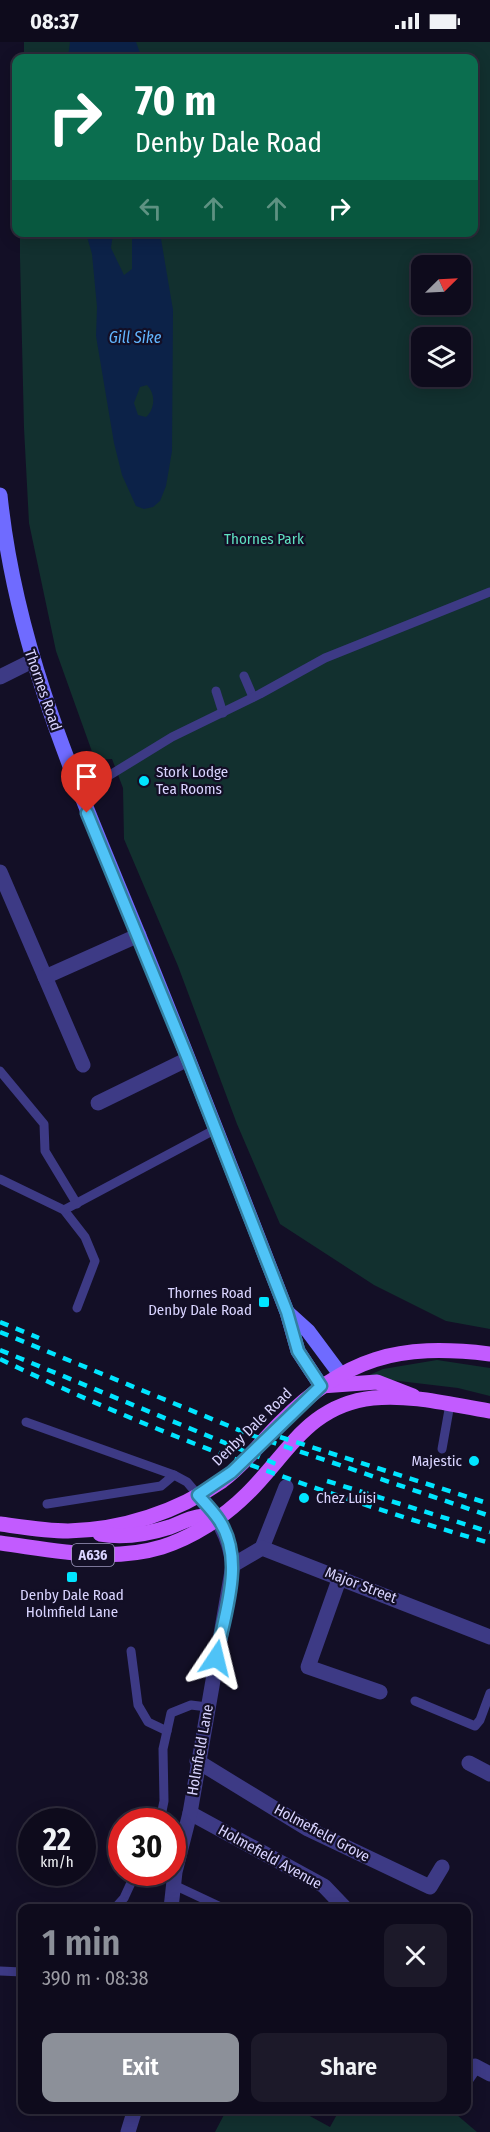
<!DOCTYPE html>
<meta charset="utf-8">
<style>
body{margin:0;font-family:"Fira Sans Condensed",sans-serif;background:#1c1929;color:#f1f3f6;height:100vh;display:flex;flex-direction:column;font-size:22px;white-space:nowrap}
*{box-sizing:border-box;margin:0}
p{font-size:20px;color:#9b9ba3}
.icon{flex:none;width:33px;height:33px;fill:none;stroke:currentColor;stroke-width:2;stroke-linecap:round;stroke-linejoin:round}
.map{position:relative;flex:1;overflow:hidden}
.panel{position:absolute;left:18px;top:1862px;width:453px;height:210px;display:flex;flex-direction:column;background:#0e0b1c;border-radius:12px;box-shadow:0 3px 15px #0003,0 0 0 2px #2e2b3b}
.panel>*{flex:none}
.hud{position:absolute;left:12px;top:12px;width:466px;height:183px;border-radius:12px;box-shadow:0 3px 15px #0003,0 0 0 2px #2e2b3b;background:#0b6e4f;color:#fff;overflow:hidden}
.needle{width:39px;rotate:66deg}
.buttons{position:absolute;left:411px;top:213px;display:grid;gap:12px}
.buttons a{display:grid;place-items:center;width:60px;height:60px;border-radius:12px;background:#0e0b1c;box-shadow:0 3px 15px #0003,0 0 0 2px #2e2b3b;font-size:30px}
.speed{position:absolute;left:18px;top:1766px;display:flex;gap:12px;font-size:30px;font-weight:700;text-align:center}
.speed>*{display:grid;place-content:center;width:78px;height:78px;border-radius:50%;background:#0e0b1c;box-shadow:0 3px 15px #0003,0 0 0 2px #2e2b3b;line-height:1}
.speed small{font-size:15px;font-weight:400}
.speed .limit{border:9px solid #d22;background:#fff;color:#111}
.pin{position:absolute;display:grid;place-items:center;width:51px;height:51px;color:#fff;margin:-62px -26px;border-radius:50% 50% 50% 0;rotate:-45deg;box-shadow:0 0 6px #0007}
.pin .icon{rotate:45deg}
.me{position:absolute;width:66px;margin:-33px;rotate:10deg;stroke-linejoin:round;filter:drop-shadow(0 0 4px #0008)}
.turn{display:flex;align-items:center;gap:21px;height:126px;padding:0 24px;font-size:27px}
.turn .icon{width:78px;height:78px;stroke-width:2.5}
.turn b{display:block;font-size:42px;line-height:51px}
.lanes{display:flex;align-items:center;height:57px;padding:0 24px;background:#0003;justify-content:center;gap:30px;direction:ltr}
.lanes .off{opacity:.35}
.round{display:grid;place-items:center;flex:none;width:63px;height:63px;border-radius:12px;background:#1c1929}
.head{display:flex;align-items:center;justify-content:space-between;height:102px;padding:0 24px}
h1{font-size:36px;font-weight:600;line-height:45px;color:#8c9099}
.button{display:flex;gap:12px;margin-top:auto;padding:12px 24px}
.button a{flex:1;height:69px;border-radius:12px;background:#8c9099;color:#fff;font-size:24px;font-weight:600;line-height:69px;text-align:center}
.button a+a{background:#1c1929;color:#f1f3f6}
.status{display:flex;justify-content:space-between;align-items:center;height:42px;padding:0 30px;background:#0e0b1c;direction:ltr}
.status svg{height:16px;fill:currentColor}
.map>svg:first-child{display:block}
</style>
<div class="status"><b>08:37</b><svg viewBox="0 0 49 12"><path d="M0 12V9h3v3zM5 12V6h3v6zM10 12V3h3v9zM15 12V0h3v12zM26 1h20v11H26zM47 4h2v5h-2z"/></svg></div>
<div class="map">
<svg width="490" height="2090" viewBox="0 0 490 2090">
<rect width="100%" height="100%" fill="#130f26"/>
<!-- green -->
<g fill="#12302f" fill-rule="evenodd">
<path d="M24,0H490V1287L446,1279L374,1243L280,1182L237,1082L178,924L124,797L123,746L112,717L95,718L56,609L29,481L24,386L20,216V191L474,190V16H24ZM422,224H460V262H422ZM422,296H460V334H422Z"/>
<path d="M437,1318L490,1326V1354L458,1346L365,1335L383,1327Z"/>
<path d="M227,2067H297L330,2085L340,2067H450L477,2090H215Z"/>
</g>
<!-- water -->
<g fill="#0c2248" fill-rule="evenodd">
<path d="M70,0H136L142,16H68Z"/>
<path d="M86,191H113L111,206L124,233L132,227V191H160L173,268L172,409L166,444L160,459L153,465L144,467L136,464L122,433L114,401L96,294L97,265L92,212ZM147,343C156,352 155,367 146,375L138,373L134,361L140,345Z"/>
</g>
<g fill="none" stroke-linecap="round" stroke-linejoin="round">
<!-- lane -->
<g stroke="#3d3a85" stroke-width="9">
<path d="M244,634L253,655"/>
<path d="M216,649L223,671"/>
<path d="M79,752L172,695L260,652L325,616L490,550"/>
<path d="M0,1029L44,1082L45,1109L77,1162"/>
<path d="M0,1137L64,1168L85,1195L95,1219L77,1266"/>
<path d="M64,1168L216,1087"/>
<path d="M26,1380L174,1433L187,1440L198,1453"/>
<path d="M442,1407L450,1362"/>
<path d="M47,1462L161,1444L174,1433"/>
<path d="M131,1609L138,1663L148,1680L167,1689"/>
<path d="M415,1659L475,1684L480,1678L490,1651"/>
<path d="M160,1779L164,1759L163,1707L171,1671L191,1663L207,1665"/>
<path d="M174,1843L223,1866"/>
<path d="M115,1866L124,1856L136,1830"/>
<path d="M0,1929L22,1930"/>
</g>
<!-- street -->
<g stroke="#3d3a85" stroke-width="15">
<path d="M0,635L32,619"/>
<path d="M0,830L83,1023"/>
<path d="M45,935L139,893"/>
<path d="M98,1061L188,1017"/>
<path d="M262,1506L286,1445"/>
<path d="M233,1523L262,1506L490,1595"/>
<path d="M340,1535L308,1625L380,1650"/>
<path d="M197,1719L308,1787L430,1845L442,1825"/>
<path d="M469,1721L490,1732"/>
<path d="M190,1771L324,1844L345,1866"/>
<path d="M171,1866L175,1830L190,1771L233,1523C229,1493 218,1476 198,1453"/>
<path d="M466,2037L475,2024L490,2032"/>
<path d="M128,2090L135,2067"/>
</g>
<!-- secondary -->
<g stroke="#6f6bff" stroke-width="15">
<path d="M0,453C16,610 78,745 137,889C189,1016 238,1143 287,1270L298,1309L321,1344"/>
<path d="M287,1270L308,1289L340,1332"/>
</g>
<!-- primary -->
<g stroke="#c25bff" stroke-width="15">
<path d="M321,1344L377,1340L413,1354"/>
<path d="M0,1482C22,1485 46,1489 68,1489C122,1488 177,1470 222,1439C244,1423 261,1400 280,1381C347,1315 397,1301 490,1312"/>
<path d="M100,1492C123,1496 148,1492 170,1485C188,1478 199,1470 219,1477"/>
<path d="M0,1501C53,1508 109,1521 162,1505C193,1495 224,1475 247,1452C288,1412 308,1363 373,1356C412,1352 452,1363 490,1369"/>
</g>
<!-- rail -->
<g stroke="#00e5ff" stroke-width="4.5" stroke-dasharray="9 8" stroke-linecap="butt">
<path d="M0,1280L39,1296"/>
<path d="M0,1290L251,1393L490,1474"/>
<path d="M0,1308L281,1424"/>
<path d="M0,1317C157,1393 323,1453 490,1501"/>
<path d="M280,1395L490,1462"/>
<path d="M327,1439L490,1490"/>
</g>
</g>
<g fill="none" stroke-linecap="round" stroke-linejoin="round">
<defs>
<path id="route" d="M87,771L188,1017L287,1270L298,1309L321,1344L232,1430L198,1453C205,1461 213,1469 219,1478C246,1518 224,1573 216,1616"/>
</defs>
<!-- route casing -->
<use href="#route" stroke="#337fa1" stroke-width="15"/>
<!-- route -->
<use href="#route" stroke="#4fc3f7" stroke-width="10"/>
</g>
<!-- markers -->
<g fill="#00e5ff" stroke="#130f26" stroke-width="2">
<circle cx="144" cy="739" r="6"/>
<rect x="258" y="1254" width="12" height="12" rx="3"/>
<circle cx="474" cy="1419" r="6"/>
<circle cx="304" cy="1456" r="6"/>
<rect x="66" y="1529" width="12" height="12" rx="3"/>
</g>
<g text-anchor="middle" stroke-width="4.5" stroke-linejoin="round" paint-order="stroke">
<!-- shield labels -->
<rect fill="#130f26" stroke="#9e99be" stroke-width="1.5" x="72" y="1502" width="42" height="22" rx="4.5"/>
<g font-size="14" font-weight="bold" fill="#d9d4ff">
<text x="93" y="1518">A636</text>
</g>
<!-- park labels -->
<g font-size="15" fill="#5fe0c0" stroke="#130f26">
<text x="264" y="502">Thornes Park</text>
</g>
<!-- street labels -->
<g font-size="15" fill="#d9d4ff" stroke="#130f26">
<text transform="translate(43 648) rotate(71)" y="5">Thornes Road</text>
<text transform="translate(252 1385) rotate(-44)" y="5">Denby Dale Road</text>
<text transform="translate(361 1543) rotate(21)" y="5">Major Street</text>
<text transform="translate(200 1708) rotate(-80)" y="5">Holmfield Lane</text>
<text transform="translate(322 1791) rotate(28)" y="5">Holmefield Grove</text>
<text transform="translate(270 1815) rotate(29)" y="5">Holmefield Avenue</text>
</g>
<!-- poi labels -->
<g font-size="15" fill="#d9d4ff" stroke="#130f26" text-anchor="start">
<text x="156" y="735">Stork Lodge<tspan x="156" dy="17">Tea Rooms</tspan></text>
<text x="252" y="1256" text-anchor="end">Thornes Road<tspan x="252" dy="17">Denby Dale Road</tspan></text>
<text x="462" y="1424" text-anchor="end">Majestic</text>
<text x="316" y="1461">Chez Luisi</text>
<text x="72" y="1558" text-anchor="middle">Denby Dale Road<tspan x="72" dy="17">Holmfield Lane</tspan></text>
</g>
<!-- water labels -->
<g font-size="16" font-style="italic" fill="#62b6ff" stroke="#130f26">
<text x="135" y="301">Gill Sike</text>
</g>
</g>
</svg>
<div class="buttons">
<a><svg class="needle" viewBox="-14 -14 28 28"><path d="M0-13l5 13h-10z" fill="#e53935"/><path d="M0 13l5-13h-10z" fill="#9b9ba3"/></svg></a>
<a><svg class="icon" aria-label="layers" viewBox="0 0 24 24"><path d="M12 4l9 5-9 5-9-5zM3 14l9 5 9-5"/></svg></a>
</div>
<div class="speed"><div>22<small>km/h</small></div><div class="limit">30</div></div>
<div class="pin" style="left:87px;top:771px;background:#d93025"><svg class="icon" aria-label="arrive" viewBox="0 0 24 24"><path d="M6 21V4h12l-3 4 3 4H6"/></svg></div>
<svg class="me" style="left:216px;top:1616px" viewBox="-20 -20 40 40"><path d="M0-17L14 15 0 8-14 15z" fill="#4fc3f7" stroke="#fff" stroke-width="4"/></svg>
<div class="hud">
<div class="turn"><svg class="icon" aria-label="right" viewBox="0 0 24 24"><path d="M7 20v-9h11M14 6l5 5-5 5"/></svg><div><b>70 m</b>Denby Dale Road</div></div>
<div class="lanes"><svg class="icon off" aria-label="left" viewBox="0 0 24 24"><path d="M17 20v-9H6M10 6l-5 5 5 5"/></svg><svg class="icon off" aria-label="ahead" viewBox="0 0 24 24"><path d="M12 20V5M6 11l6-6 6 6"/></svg><svg class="icon off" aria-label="ahead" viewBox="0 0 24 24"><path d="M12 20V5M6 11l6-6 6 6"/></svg><svg class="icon" aria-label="right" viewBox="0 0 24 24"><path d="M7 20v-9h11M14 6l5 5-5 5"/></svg></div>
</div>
<section class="panel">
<div class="head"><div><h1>1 min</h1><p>390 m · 08:38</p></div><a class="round"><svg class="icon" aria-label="close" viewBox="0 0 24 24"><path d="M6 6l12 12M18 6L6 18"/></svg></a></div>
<div class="button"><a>Exit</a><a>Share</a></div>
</section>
</div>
